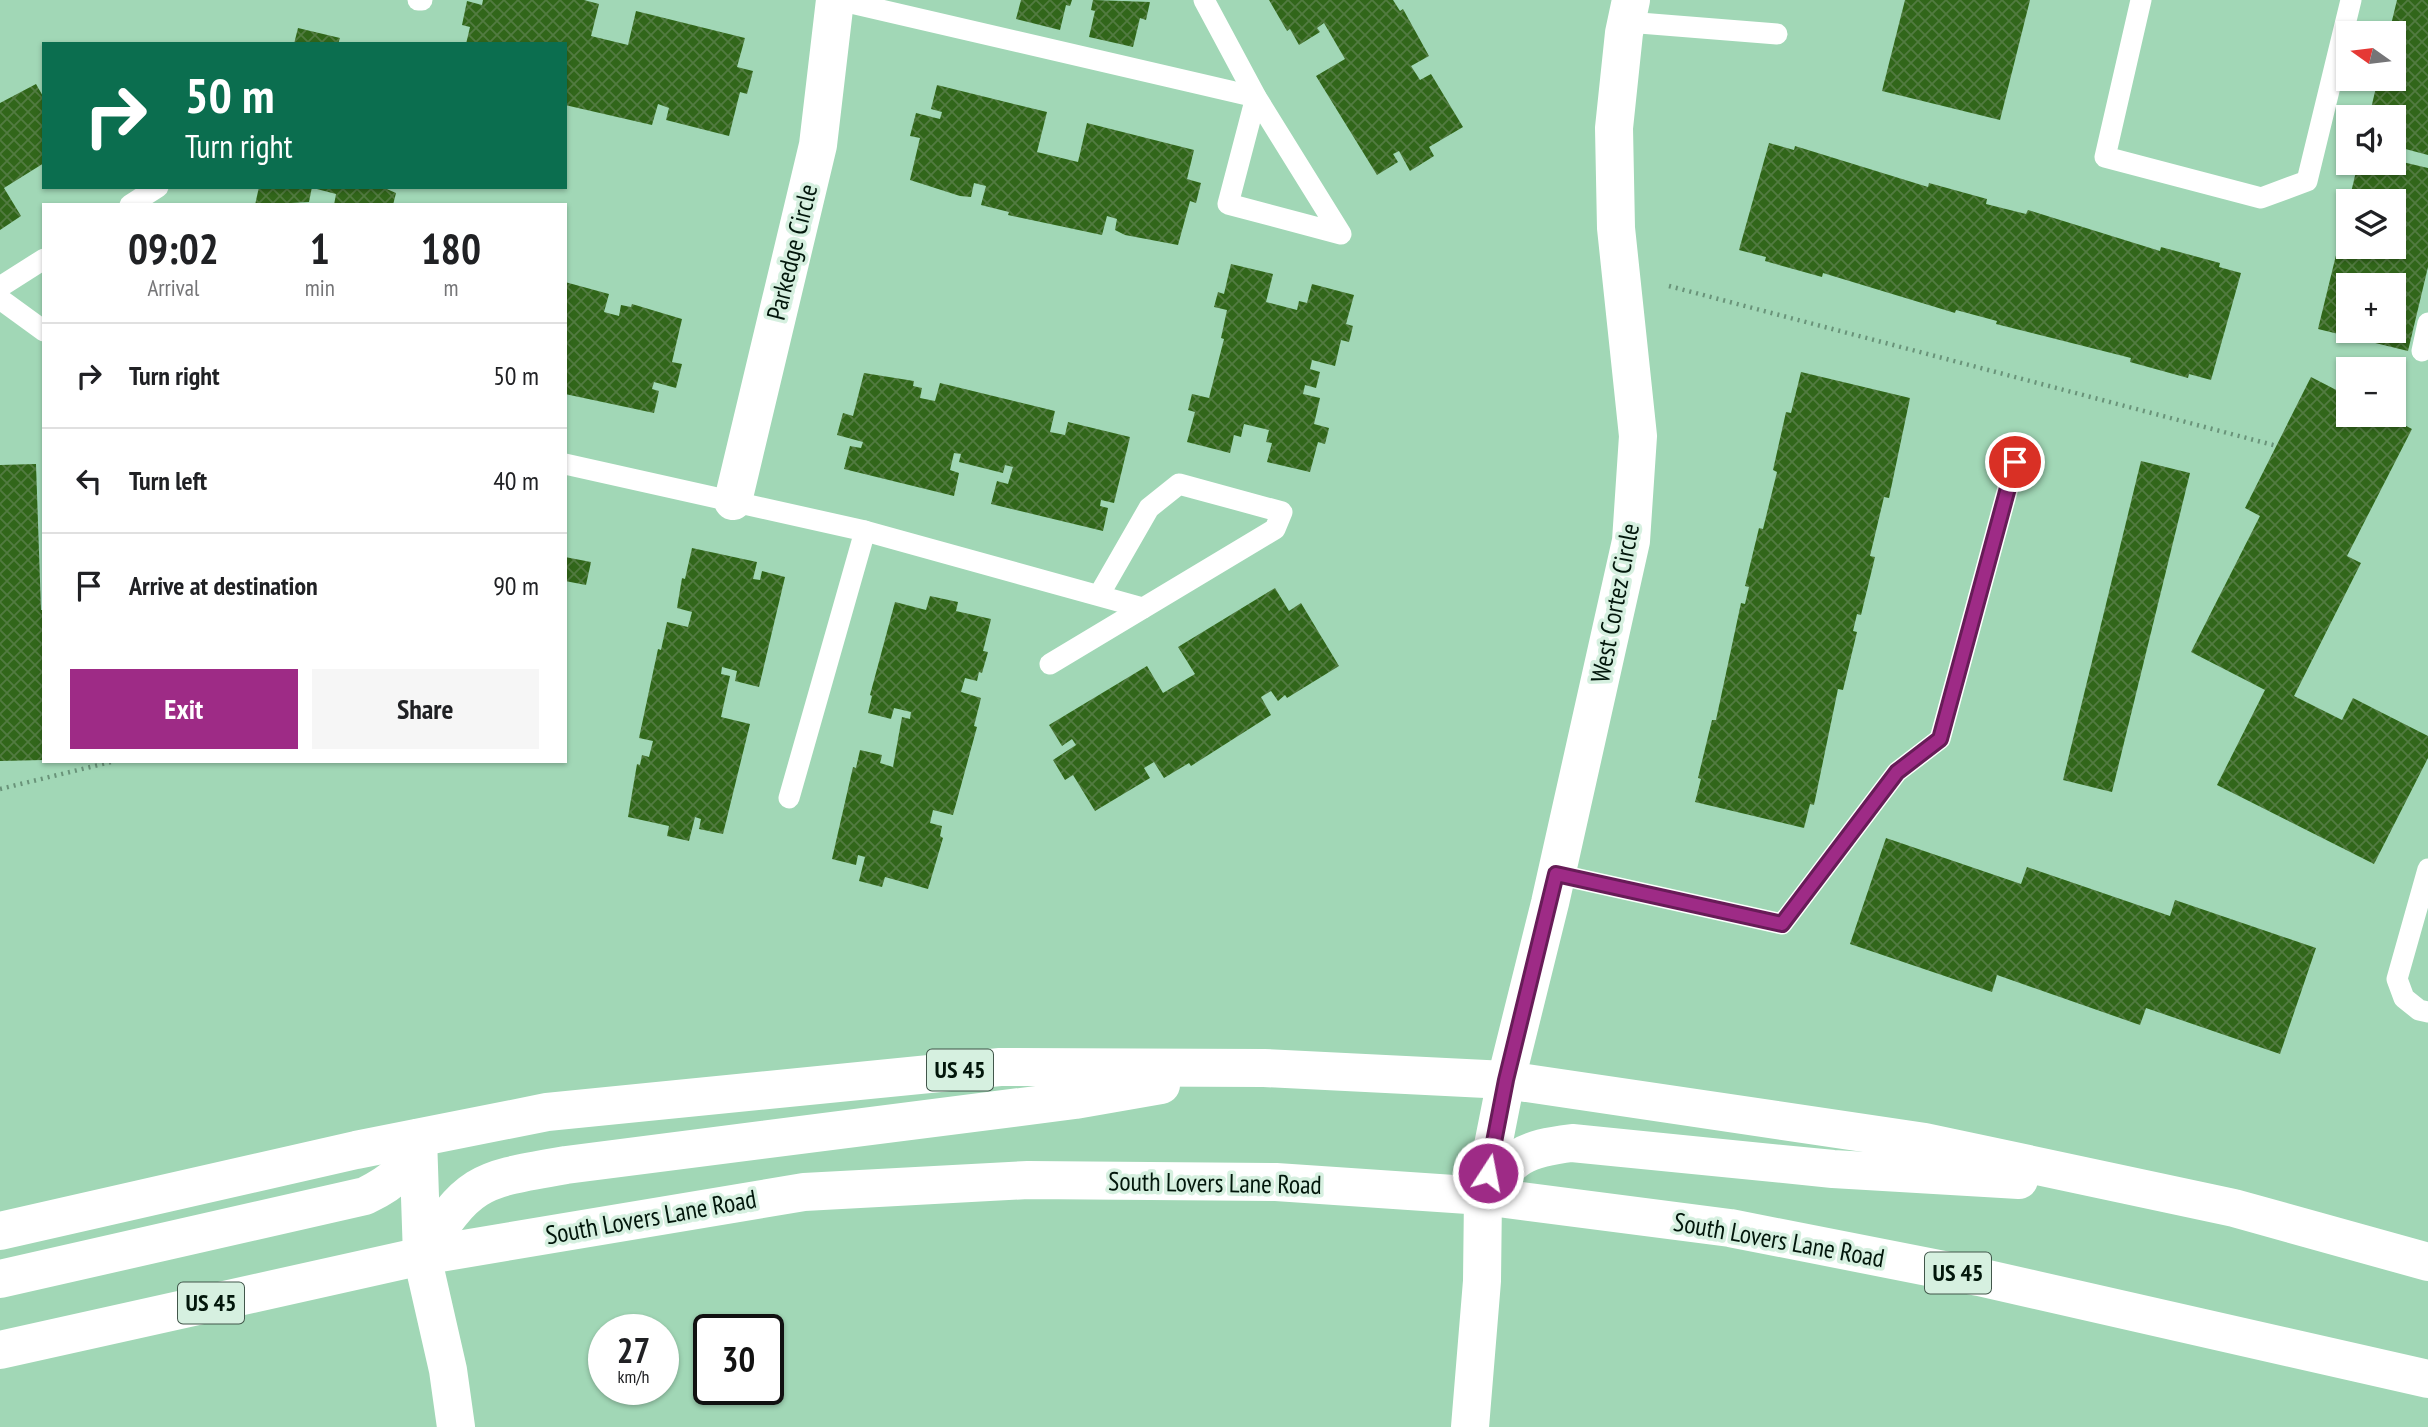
<!DOCTYPE html>
<meta charset="utf-8">
<style>
body{margin:0;font-family:"PT Sans Narrow",sans-serif;background:#f6f6f6;color:#202124;height:100vh;display:flex;flex-direction:column;font-size:26px;white-space:nowrap}
*{box-sizing:border-box;margin:0}
p{font-size:23px;color:#757577}
.icon{flex:none;width:38px;height:38px;fill:none;stroke:currentColor;stroke-width:2;stroke-linecap:round;stroke-linejoin:round}
.map{position:relative;flex:1;overflow:hidden}
.panel{position:absolute;left:42px;top:203px;width:525px;height:560px;display:flex;flex-direction:column;background:#fff;border-radius:0px;box-shadow:0 2px 5px #0004}
.panel>*{flex:none}
.guide{position:absolute;left:42px;top:42px;width:525px;height:147px;border-radius:0px;box-shadow:0 2px 5px #0004;background:#0b6e4f;color:#fff;overflow:hidden}
.needle{width:46px;rotate:284deg}
.fabs{position:absolute;left:2336px;top:21px;display:grid;gap:14px}
.fabs a{display:grid;place-items:center;width:70px;height:70px;border-radius:0px;background:#fff;box-shadow:0 2px 5px #0004;font-size:35px}
.speed{position:absolute;left:588px;top:1314px;display:flex;gap:14px;font-size:35px;font-weight:700;text-align:center}
.speed>*{display:grid;place-content:center;width:91px;height:91px;border-radius:50%;background:#fff;box-shadow:0 2px 5px #0004;line-height:1}
.speed small{font-size:18px;font-weight:400}
.speed .limit{border:4px solid #111;border-radius:10px;background:#fff;color:#111}
.pin{position:absolute;display:grid;place-items:center;width:60px;height:60px;color:#fff;margin:-30px;border:4px solid #fff;border-radius:50%;box-shadow:0 2px 7px #0007}
.me{position:absolute;width:77px;margin:-38px;rotate:11deg;stroke-linejoin:round;filter:drop-shadow(0 0 5px #0008)}
.turn{display:flex;align-items:center;gap:24px;height:147px;padding:0 28px;font-size:32px}
.turn .icon{width:91px;height:91px;stroke-width:2.5}
.turn b{display:block;font-size:49px;line-height:60px}
.eta{display:flex;justify-content:space-evenly;align-items:center;height:119px;text-align:center}
.eta b{font-size:42px;font-weight:800;line-height:49px}
.button{display:flex;gap:14px;margin-top:auto;padding:14px 28px}
.button a{flex:1;height:80px;border-radius:0px;background:#9e2b86;color:#fff;font-size:28px;font-weight:800;line-height:80px;text-align:center}
.button a+a{background:#f6f6f6;color:#202124}
ul{padding:0;list-style:none}
li{display:flex;align-items:center;gap:21px;height:105px;padding:0 28px;border-top:2px solid #e0e0e0}
li div{flex:1}
li b{display:block;font-size:26px}
li em{font-style:normal}
.map>svg:first-child{display:block}
</style>
<div class="map">
<svg width="2428" height="1427" viewBox="0 0 2428 1427">
<defs>
<pattern id="building-cross-hatch" width="8" height="8" patternUnits="userSpaceOnUse" patternTransform="scale(1.75)"><rect width="8" height="8" fill="#31661a"/><path d="M0 0l8 8M0 8l8-8" fill="none" stroke="#527b41"/></pattern>
</defs>
<rect width="100%" height="100%" fill="#a1d7b6"/>
<!-- building -->
<g fill="url(#building-cross-hatch)" fill-rule="evenodd">
<path d="M483,0H584L599,4L591,36L628,45L636,11L745,38L737,67L753,71L747,94L740,92L729,136L666,120L669,108L658,104L652,125L565,105V44H466L470,27L462,25L467,1L482,5Z"/>
<path d="M1021,0H1072L1070,6L1066,5L1060,30L1016,19Z"/>
<path d="M1093,0L1150,2L1146,20L1140,18L1133,47L1089,37L1095,11L1091,10Z"/>
<path d="M1269,0H1393L1400,11L1403,9L1429,56L1411,66L1420,80L1431,74L1463,127L1429,147L1434,156L1410,171L1399,151L1393,154L1398,162L1377,175L1316,76L1345,59L1324,23L1317,28L1320,32L1299,45L1290,29L1287,31Z"/>
<path d="M1905,0H2030L2000,120L1882,91Z"/>
<path d="M2397,0H2428V155L2394,146V117H2369L2378,79H2394V33H2389Z"/>
<path d="M298,28L340,38L338,44H294Z"/>
<path d="M36,84L44,98V163L4,188L21,216L0,230V103Z"/>
<path d="M937,85L1047,112L1037,152L1078,162L1087,123L1194,150L1187,179L1201,183L1196,203L1190,201L1178,245L1125,235L1115,230L1117,219L1107,216L1102,235L1008,215L1009,212L981,205L986,186L974,183L971,197L960,196L910,180L920,138L910,136L916,113L940,119L942,112L931,109Z"/>
<path d="M1769,143L1794,150L1795,146L1928,187L1929,183L1987,199L1986,204L2026,214L2028,210L2160,251L2161,247L2220,263L2219,267L2241,273L2211,380L2189,374L2188,378L2130,362L2131,358L1996,324L1997,321L1956,310L1955,313L1823,273L1822,277L1765,261L1766,257L1739,250Z"/>
<path d="M2394,160L2428,168V267L2408,351L2318,329L2348,206V247H2394V201H2349L2358,163H2394ZM2348,285H2394V331H2348Z"/>
<path d="M259,187H312L309,202L255,205Z"/>
<path d="M382,187L396,193L393,205H334L336,194L313,188Z"/>
<path d="M1231,264L1273,274L1266,302L1297,310L1299,301L1307,303L1312,284L1354,295L1346,324L1353,326L1349,342L1341,340L1335,366L1312,360L1310,369L1320,372L1316,388L1305,385L1303,394L1320,398L1314,424L1329,428L1325,444L1318,442L1310,472L1267,462L1272,443L1266,442L1269,430L1244,424L1241,437L1234,435L1230,453L1187,442L1195,412L1188,410L1192,394L1209,398L1224,339L1221,338L1227,310L1214,307L1218,292L1224,294Z"/>
<path d="M565,282L609,294L604,312L619,316L621,305L631,307L632,304L682,319L672,362L682,364L676,388L654,382L652,389L659,391L654,413L565,394Z"/>
<path d="M1801,372L1910,398L1889,498L1884,497L1870,556L1875,557L1861,615L1857,614L1853,631L1857,632L1843,690L1838,689L1814,805L1810,804L1804,828L1695,802L1701,779L1698,778L1712,720H1716L1741,603L1745,604L1749,587L1745,586L1759,528L1763,529L1777,472L1773,470L1786,412L1791,413Z"/>
<path d="M864,373L914,381L913,386L922,388L920,398L935,401L940,383L1055,411L1050,432L1065,435L1068,422L1130,437L1114,503L1101,500L1100,506L1108,508L1103,531L991,504L997,481L1008,484L1013,467L1005,465L1003,473L959,462L961,454L954,453L950,470L959,473L954,496L844,469L850,446L861,448L863,442L837,435L843,413L853,416Z"/>
<path d="M2311,377L2348,396V415H2385L2412,429L2347,556L2361,563L2294,696L2342,720L2353,698L2428,736V758L2374,864L2217,785L2265,690L2191,652L2260,516L2245,508Z"/>
<path d="M2141,461L2190,473L2112,792L2063,780Z"/>
<path d="M36,464L41,610H44V760L0,761V465Z"/>
<path d="M692,548L757,562L753,579L760,580L762,571L785,577L759,687L735,681L737,671L722,667L721,674L730,676L721,717L750,724L723,834L699,829L701,819L695,817L689,841L667,836L669,826L628,817L637,764L640,765L642,755L649,757L653,741L639,738L658,649L661,650L667,622L688,627L692,612L677,608L682,578L685,579Z"/>
<path d="M565,557L591,562L586,585L565,581Z"/>
<path d="M1275,588L1289,611L1301,603L1339,666L1287,698L1285,695L1278,701L1271,691L1261,697L1271,715L1191,766L1189,763L1164,778L1154,762L1144,768L1150,778L1095,811L1073,775L1065,780L1053,760L1076,745L1072,739L1062,746L1049,725L1147,666L1163,693L1195,674L1178,647Z"/>
<path d="M930,596L958,602L956,611L991,619L983,651L988,652L982,673L979,672L977,681L965,678L961,692L981,698L974,726L977,727L953,815L933,810L930,823L942,826L940,836L943,838L928,889L885,877L882,887L859,881L865,857L858,855L856,865L832,859L853,767L856,768L860,750L882,755L880,763L893,767L902,717L910,719L911,712L894,708L891,719L868,713L872,696L870,695L895,602L926,610Z"/>
<path d="M1886,838L2021,884L2027,867L2170,916L2175,900L2316,948L2280,1054L2146,1008L2140,1025L1997,975L1992,992L1850,944Z"/>
</g>
<g fill="none" stroke-linecap="round" stroke-linejoin="round">
<!-- path -->
<g stroke="#699379" stroke-width="4.5" stroke-dasharray="2 5" stroke-linecap="butt">
<path d="M1669,286L2277,446"/>
<path d="M0,789L115,761"/>
</g>
<!-- lane -->
<g stroke="#fff" stroke-width="21">
<path d="M418,0H422"/>
<path d="M838,0L1256,97"/>
<path d="M1204,0L1256,97L1341,234L1228,204L1256,97"/>
<path d="M2141,0L2105,157L2261,198L2307,181L2351,0"/>
<path d="M1627,22L1777,34"/>
<path d="M130,205L158,187"/>
<path d="M0,287L44,259"/>
<path d="M0,299L44,331"/>
<path d="M2422,351L2428,323"/>
<path d="M565,464L865,531L1143,608"/>
<path d="M1050,664L1275,529L1282,512L1179,484L1149,508L1099,595"/>
<path d="M789,798L865,531"/>
<path d="M2428,869L2397,979L2404,998L2419,1010L2428,1012"/>
<path d="M1556,874L1782,924L1897,772L1940,739L2015,462"/>
</g>
<!-- street -->
<g stroke="#fff" stroke-width="38">
<path d="M733,501L818,145L835,0"/>
<path d="M418,1138L422,1256L448,1370L456,1427"/>
<path d="M1470,1427L1482,1281L1483,1196L1506,1080L1550,903L1631,541L1638,436L1616,228L1614,128L1624,33L1631,0"/>
</g>
<!-- primary -->
<g stroke="#fff" stroke-width="38">
<path d="M1483,1196C1513,1156 1523,1149 1572,1143L1833,1169L2019,1180"/>
<path d="M0,1231L356,1150L547,1112L1000,1067L1264,1068L1506,1080L1925,1142L2234,1208L2428,1262"/>
<path d="M422,1256C469,1179 480,1180 566,1165L1075,1100L1161,1085"/>
<path d="M0,1279L365,1196C398,1180 404,1171 418,1138"/>
<path d="M0,1350L422,1256L804,1192L1028,1180L1276,1182L1483,1196L1730,1228L1979,1277L2428,1379"/>
</g>
</g>
<g fill="none" stroke-linecap="round" stroke-linejoin="round">
<defs>
<path id="route" d="M1488,1173L1506,1080L1556,874L1782,924L1897,772L1940,739L2015,462"/>
</defs>
<!-- route casing -->
<use href="#route" stroke="#671c57" stroke-width="18"/>
<!-- route -->
<use href="#route" stroke="#9e2b86" stroke-width="12"/>
</g>
<g text-anchor="middle" stroke-width="7" stroke-linejoin="round" paint-order="stroke">
<!-- shield labels -->
<g fill="#d6f0e0" stroke="#42574b" stroke-width="2">
<rect x="927" y="1049.5" width="66" height="41" rx="5"/>
<rect x="1925" y="1252.5" width="66" height="41" rx="5"/>
<rect x="178" y="1282.5" width="66" height="41" rx="5"/>
</g>
<g font-size="24" font-weight="bold" fill="#02160b">
<text x="960" y="1078">US 45</text>
<text x="1958" y="1281">US 45</text>
<text x="211" y="1311">US 45</text>
</g>
<!-- street labels -->
<g font-size="26" fill="#02160b" stroke="#d6f0e0">
<text transform="translate(792 252) rotate(-76)" y="9">Parkedge Circle</text>
<text transform="translate(1615 603) rotate(-79)" y="9">West Cortez Circle</text>
<text transform="translate(1215 1183) rotate(1)" y="9">South Lovers Lane Road</text>
<text transform="translate(651 1217) rotate(-10)" y="9">South Lovers Lane Road</text>
<text transform="translate(1779 1240) rotate(10)" y="9">South Lovers Lane Road</text>
</g>
</g>
</svg>
<div class="fabs">
<a><svg class="needle" viewBox="-14 -14 28 28"><path d="M0-13l5 13h-10z" fill="#e53935"/><path d="M0 13l5-13h-10z" fill="#757577"/></svg></a>
<a><svg class="icon" aria-label="sound" viewBox="0 0 24 24"><path d="M4 9h4l5-4v14l-5-4H4zM17 9q2 3 0 6"/></svg></a>
<a><svg class="icon" aria-label="layers" viewBox="0 0 24 24"><path d="M12 4l9 5-9 5-9-5zM3 14l9 5 9-5"/></svg></a>
<a>+</a>
<a>−</a>
</div>
<div class="speed"><div>27<small>km/h</small></div><div class="limit">30</div></div>
<div class="pin" style="left:2015px;top:462px;background:#d93025"><svg class="icon" aria-label="arrive" viewBox="0 0 24 24"><path d="M6 21V4h12l-3 4 3 4H6"/></svg></div>
<svg class="me" style="left:1488px;top:1173px" viewBox="-20 -20 40 40"><circle r="17" fill="#9e2b86" stroke="#fff" stroke-width="3"/><path d="M0-11L8 9 0 5-8 9z" fill="#fff"/></svg>
<div class="guide">
<div class="turn"><svg class="icon" aria-label="right" viewBox="0 0 24 24"><path d="M7 20v-9h11M14 6l5 5-5 5"/></svg><div><b>50 m</b>Turn right</div></div>
</div>
<section class="panel">
<div class="eta">
<div><b>09:02</b><p>Arrival</p></div>
<div><b>1</b><p>min</p></div>
<div><b>180</b><p>m</p></div>
</div>
<ul>
<li><svg class="icon" aria-label="right" viewBox="0 0 24 24"><path d="M7 20v-9h11M14 6l5 5-5 5"/></svg><div><b>Turn right</b></div><em>50 m</em></li>
<li><svg class="icon" aria-label="left" viewBox="0 0 24 24"><path d="M17 20v-9H6M10 6l-5 5 5 5"/></svg><div><b>Turn left</b></div><em>40 m</em></li>
<li><svg class="icon" aria-label="arrive" viewBox="0 0 24 24"><path d="M6 21V4h12l-3 4 3 4H6"/></svg><div><b>Arrive at destination</b></div><em>90 m</em></li>
</ul>
<div class="button"><a>Exit</a><a>Share</a></div>
</section>
</div>
